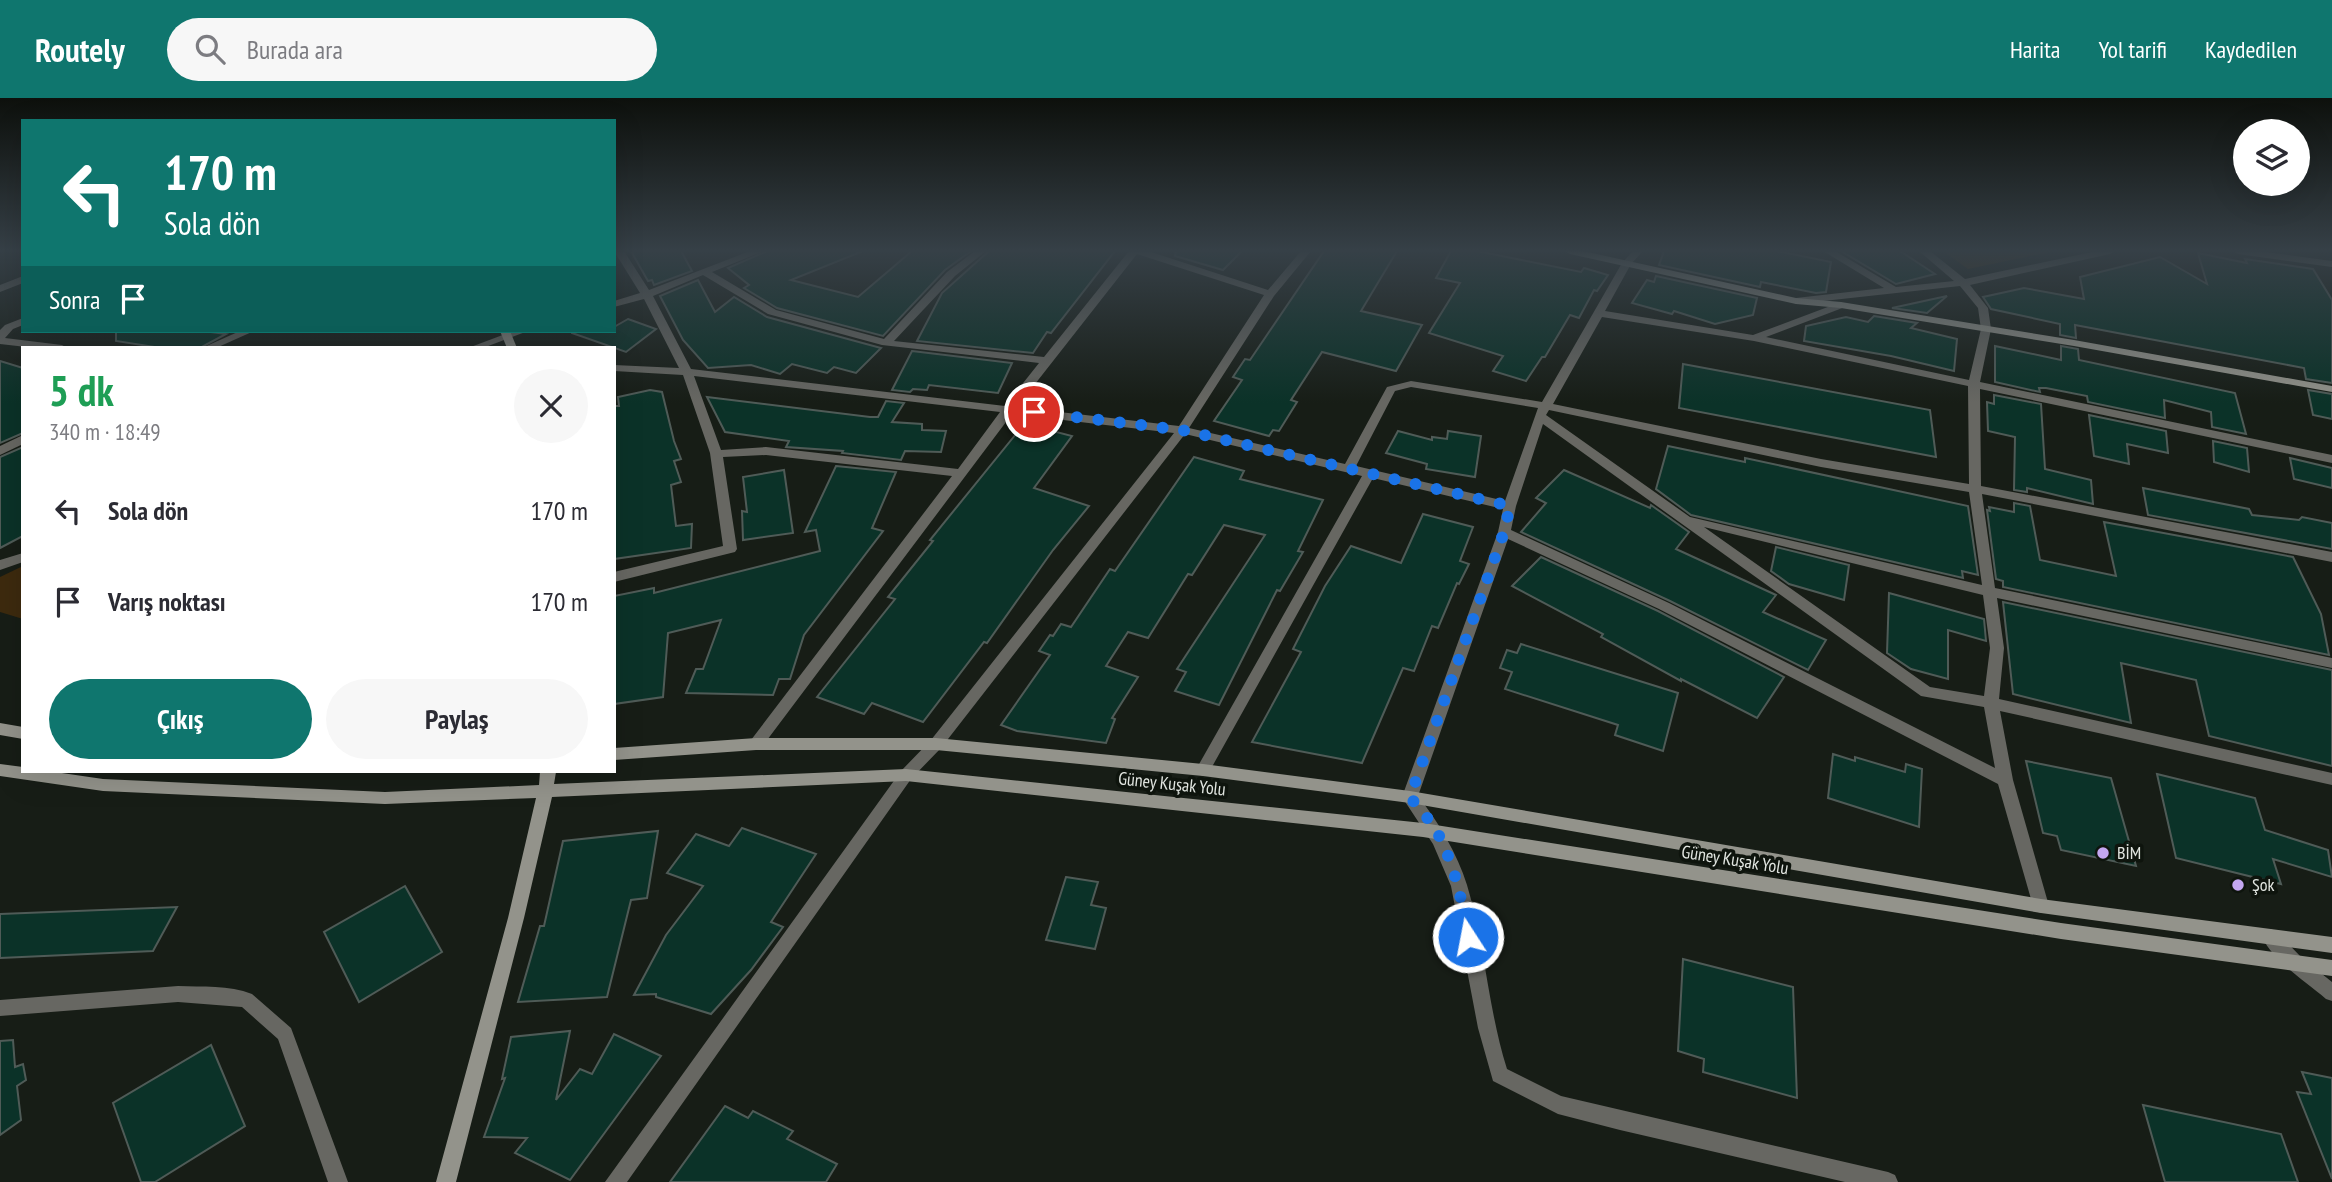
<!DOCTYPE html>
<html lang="tr">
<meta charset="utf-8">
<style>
body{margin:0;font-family:"PT Sans Narrow",sans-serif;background:#f7f7f7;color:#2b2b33;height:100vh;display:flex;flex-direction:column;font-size:26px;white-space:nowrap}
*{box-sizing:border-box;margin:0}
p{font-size:23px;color:#7c7c81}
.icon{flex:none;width:38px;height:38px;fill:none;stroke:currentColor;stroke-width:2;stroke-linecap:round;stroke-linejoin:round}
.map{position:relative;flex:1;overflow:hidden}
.side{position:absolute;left:21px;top:248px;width:595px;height:427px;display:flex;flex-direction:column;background:#fff;border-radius:0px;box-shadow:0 7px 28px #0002}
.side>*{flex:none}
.top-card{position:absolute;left:21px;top:21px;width:595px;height:214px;border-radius:0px;box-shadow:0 7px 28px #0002;background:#0f766e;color:#fff;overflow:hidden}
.tools{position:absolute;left:2233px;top:21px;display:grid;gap:14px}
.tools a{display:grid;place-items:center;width:77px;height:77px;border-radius:50%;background:#fff;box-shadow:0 7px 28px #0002;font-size:35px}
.pin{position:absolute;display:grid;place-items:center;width:60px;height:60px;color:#fff;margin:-30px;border:4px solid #fff;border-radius:50%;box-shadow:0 2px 7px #0007}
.me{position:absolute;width:77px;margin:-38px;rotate:349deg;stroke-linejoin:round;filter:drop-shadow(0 0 5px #0008)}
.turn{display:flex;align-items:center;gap:24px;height:147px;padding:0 28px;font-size:32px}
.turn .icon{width:91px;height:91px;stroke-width:2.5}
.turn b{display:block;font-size:49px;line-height:60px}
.then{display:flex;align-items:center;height:66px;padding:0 28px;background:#0003;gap:14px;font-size:26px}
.round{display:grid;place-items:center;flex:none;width:74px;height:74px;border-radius:37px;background:#f7f7f7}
.summary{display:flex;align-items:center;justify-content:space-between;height:119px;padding:0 28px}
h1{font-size:42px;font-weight:800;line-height:52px;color:#1e9e55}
.button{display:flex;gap:14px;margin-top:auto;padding:14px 28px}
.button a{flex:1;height:80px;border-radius:42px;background:#0f766e;color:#fff;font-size:28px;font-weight:800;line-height:80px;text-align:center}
.button a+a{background:#f7f7f7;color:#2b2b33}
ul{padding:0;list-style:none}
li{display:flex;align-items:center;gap:21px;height:91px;padding:0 28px}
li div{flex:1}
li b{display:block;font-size:26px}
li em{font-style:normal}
header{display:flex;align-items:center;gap:42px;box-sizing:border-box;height:98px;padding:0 35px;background:#0f766e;color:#fff}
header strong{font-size:33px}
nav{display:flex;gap:38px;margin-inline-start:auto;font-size:24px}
.search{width:490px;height:63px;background:#f7f7f7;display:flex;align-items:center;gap:18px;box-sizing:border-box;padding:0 24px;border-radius:38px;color:#7c7c81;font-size:26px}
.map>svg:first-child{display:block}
</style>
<header>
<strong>Routely</strong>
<div class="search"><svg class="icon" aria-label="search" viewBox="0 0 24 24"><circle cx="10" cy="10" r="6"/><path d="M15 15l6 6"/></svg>Burada ara</div>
<nav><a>Harita</a><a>Yol tarifi</a><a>Kaydedilen</a></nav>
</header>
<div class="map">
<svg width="2332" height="1084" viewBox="0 0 2332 1084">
<rect width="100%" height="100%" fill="#171d16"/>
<!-- green -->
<g fill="#3d2a0e">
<path d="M1943,153H2055L1968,171Z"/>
<path d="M23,468V521L0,514V479Z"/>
</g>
<!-- building -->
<g fill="#0b3228" stroke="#4f5b57" stroke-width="2">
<path d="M631,153H681L692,173L654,187L652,182L648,183Z"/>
<path d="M767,153H863L791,182L858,199L912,153H971L945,172L883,238L777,210L744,190L749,187L728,170Z"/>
<path d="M989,153H1115L1051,235L1047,234L1033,255L917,243L942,195Z"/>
<path d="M1176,153H1242L1223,172L1175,158Z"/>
<path d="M1324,153H1397L1361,213L1422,227L1396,273L1322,254L1291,302L1297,304L1279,333L1273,332L1269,338L1214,323L1242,282L1233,279L1245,261L1250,262Z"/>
<path d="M1451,153H1477L1581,174L1584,170L1608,177L1597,193L1594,192L1579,220L1570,217L1545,259H1542L1526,283L1493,273L1503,258L1429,235L1460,185L1436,180Z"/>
<path d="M1664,153H1777L1831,164L1826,194L1816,195L1761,184L1760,189L1659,167Z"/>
<path d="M1841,153H1900L1935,176L1896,186Z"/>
<path d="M2198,155L2247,165L2245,161L2313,171L2332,202V285L2306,281L2304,270L2075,227L2076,240L2060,237V226L1991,211L1983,199L2024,190L2084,201L2080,179L2160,159L2207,186Z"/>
<path d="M1656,178L1757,200L1753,217L1715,226L1674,213L1672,216L1632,205L1647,182L1654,184Z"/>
<path d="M698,182L715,214L734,199L767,219L881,250L856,275L834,269L827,275L792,266L780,276L751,267L708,270L683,242L660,198Z"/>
<path d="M1947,198L1927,215L1892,210Z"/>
<path d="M1874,218L1917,225L1911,230L1957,241L1954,273L1891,258L1804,243L1806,228L1846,219L1868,224Z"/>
<path d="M628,221L656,231L626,254L572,235V233H614V229Z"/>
<path d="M116,233H203L226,236L200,250H161L116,243Z"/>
<path d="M1995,248L2061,262V248L2078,251L2079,262L2235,295L2246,336L2212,329L2211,314L2164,302L2165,320L2088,304L2087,298L2046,290H2039L2040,294L1995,284Z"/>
<path d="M912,253L1012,265L998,295L929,287L927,292L913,291L910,294L892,292Z"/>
<path d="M0,263L23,270V335L0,345Z"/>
<path d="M1683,266L1930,312L1936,359L1679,310Z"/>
<path d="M650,292L662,294L674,343L681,361L674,363L681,384L671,387L676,428L692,426L691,450L614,461V308H619L618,299Z"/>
<path d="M2308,292L2332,296V321L2313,317Z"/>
<path d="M1994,297L2041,306L2045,371L2091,382L2093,406L2027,390V394L2014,392L2015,339L1988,333L1987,304L1994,306Z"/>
<path d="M707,299L870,319H878L886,303L904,305L892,324L922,326V332L946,333L941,354L905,353L901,362L842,355L843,353L786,349L789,343L725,334Z"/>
<path d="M2089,317L2166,333L2168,355L2127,346L2129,366L2094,358Z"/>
<path d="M1041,330L1072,338L1034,390L1089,408L1053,452L987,545L984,544L923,624L872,605L864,616L817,599L895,501L888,499L933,443L930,442L1020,331L1041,336Z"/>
<path d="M1398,333L1432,342V339L1447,341L1448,333L1481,338L1475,379L1426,371L1427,366L1386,355Z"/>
<path d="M2213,343L2247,350L2249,374L2214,364Z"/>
<path d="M1668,348L1745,364V360L1968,408L1978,477L1962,473L1963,480L1691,417L1656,391Z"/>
<path d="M23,349V438L0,450V359Z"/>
<path d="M1194,359L1244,373L1240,381L1323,402L1298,453L1303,454L1280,493L1277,492L1219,607L1175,593L1186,574L1177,571L1265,437L1224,427L1192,477L1188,476L1148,540L1128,534L1106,568L1138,579L1112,620L1115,621L1106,645L1017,633L1001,627L1050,557L1039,553L1050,537L1053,538L1061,526L1071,529L1110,471L1115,473Z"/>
<path d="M2290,360L2332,370V390L2294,381Z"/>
<path d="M836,368L896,374L872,430L883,433L804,537L790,581H779L773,597L686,595L696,571H703L721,522L668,535L663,599L614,606V498L654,490V495L820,453L816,432L805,434Z"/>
<path d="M784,372L793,435L743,442L742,413L747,414L743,379Z"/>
<path d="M1564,372L1650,410L1651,407L1689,434L1676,451L1776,497L1763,514L1826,542L1808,572L1670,503L1521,434L1546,405L1536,400Z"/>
<path d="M2143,390L2249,411L2252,417L2299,422L2302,419L2332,425V451L2148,417Z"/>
<path d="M2014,405L2030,408L2040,462L2116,478L2104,424L2293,459L2321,516L2329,557L2003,489V483L1996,481L1987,412L1990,413L1989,409L2014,414Z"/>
<path d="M1423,416L1473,429L1460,463L1469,466L1459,486L1457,485L1438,530L1432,528L1414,573L1403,570L1362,665L1252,644L1301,554L1293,551L1325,488L1351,448L1401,465Z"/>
<path d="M1776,449L1849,467L1844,502L1789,486L1771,473Z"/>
<path d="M1541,459L1658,513L1784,579L1757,620L1681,581V583L1601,539L1603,536L1512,488Z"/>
<path d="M1889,495L1984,521L1986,543L1948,532V581L1911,571L1887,555Z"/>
<path d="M2003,504L2332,572V668L2209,638L2196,582L2121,565L2131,625L2013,596Z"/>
<path d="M1521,546L1678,595L1663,653L1615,637L1618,627L1505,591L1512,574L1500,570L1507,552L1517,555Z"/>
<path d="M1833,656L1855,663V659L1905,674L1906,666L1922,671L1919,729L1828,700Z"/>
<path d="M2026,663L2111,680L2136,768L2061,752L2057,738L2043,735Z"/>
<path d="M2157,676L2255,700L2265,732L2328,752L2332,779L2273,761L2281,786L2176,760Z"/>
<path d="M742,730L816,756L771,824L783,829L751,872L711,916L656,899V896L634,897L666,837L703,788L667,775L696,736L729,748Z"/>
<path d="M658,733L647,800L631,802L607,899L518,904L540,828H544L563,743Z"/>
<path d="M1066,779L1098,784L1091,807L1106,810L1095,851L1046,842Z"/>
<path d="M405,788L442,854L359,904L324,834Z"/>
<path d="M177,809L153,853L0,860V816Z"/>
<path d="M1683,861L1793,889L1797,1000L1703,974L1704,961L1678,953Z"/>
<path d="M570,933L556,1002L580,971L592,976L614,936L661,958L570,1082L515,1055L527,1040L484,1039L505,980L502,981L511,939Z"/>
<path d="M13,942L15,969L23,966L26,982L17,988L21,1022L0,1037V943Z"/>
<path d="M211,947L245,1028L155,1084H141L113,1005Z"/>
<path d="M2302,974L2332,980V1081L2297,994L2311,996Z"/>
<path d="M2143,1007L2281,1036L2298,1084H2165Z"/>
<path d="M725,1008L748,1020L753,1013L793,1033L787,1041L837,1066L826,1084H670Z"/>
</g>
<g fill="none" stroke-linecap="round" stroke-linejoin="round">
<!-- minor -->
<g fill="#676762" fill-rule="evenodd">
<path d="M614,153H624L649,192L750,153H764L712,174L776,212L884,241L947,174L975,153H986L955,178L894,243L1044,259L1129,153H1148L1268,192L1301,153H1311L1274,198L1189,330L1345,366L1387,289L1411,283L1542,304L1622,165L1633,153H1643L1631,166L1605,213L1753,237L1841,204L1846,207L1845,209L1766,239L1969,282L1981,231L1978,210L1960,188L1796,206L1791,203L1796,200L1884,190L1823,153H1835L1896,189L1954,183L1919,153H1930L1965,181L2097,153H2115L2110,156L1970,187L1988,210L1991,231L1980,284L2332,357V365L1980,291L1981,388L2332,454V464L1982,396L1995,490L2332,560V570L1997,500L2004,550L1999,601L2332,675V687L2000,613L2013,682L2049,808L2047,813L2041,815L2035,813L2033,808L1998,686L1659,511L1508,441L1418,698C1439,725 1457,755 1467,787C1485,847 1488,911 1507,971L1561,998L1888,1074L1895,1077L1898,1084H1845L1620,1032L1558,1016L1493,983L1478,930L1451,788L1433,746L1402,699L1498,434L1503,411L1373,380L1208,676L1203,678L1198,676L1195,672L1198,668L1362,378L1185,336L941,650L911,681L627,1084H605L901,673L931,642L1174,335L1012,316L761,650H751L748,646L751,642L952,378L766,357L723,359L737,451L735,454L614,484V474L723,448L710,355L683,277L614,273V267L679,270L644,201L614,209V203L640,195ZM1137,156L1264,197L1179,328L1017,309ZM703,177L768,216L882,247L1039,265L1005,308L691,271L653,198ZM1602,219L1754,243L1968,288L1969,386L1821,361L1553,306ZM694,278L1000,314L958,371L766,349L721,352ZM1411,289L1538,310L1505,403L1356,368L1395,293ZM1549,312L1821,369L1969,394L1982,487L1690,419L1546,317ZM1543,326L1921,598L1984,609L1995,670L1669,505L1511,432L1516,408ZM1704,429L1983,497L1990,550L1984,598L1930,589Z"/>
<path d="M2233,153H2259L2332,163V169L2238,156Z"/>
<path d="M23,220V227L13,231L5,240L62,247L67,250H35L0,246V232L5,227Z"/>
<path d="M240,233H254L216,250H202Z"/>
<path d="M513,233H528L483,250H468Z"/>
<path d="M23,337V346L0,357V348Z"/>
<path d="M23,455V464L0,472V462Z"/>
<path d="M2271,831L2277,834L2301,859L2332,884V903L2326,901C2305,883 2274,864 2262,839L2265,834Z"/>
<path d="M178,888C202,889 229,887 252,896L291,930L348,1084H328L278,941L242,909L178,904L0,918V902Z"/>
</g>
<!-- tertiary -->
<path fill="#676762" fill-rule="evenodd" d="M23,178V185L0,194V187Z"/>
<!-- secondary -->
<g fill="#93938b" fill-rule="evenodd">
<path d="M1565,153H1583L1796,200L1841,204L2074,242L2332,288V294L2074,248L1841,210L1796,206L1570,156Z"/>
<path d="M500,233H510L517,250H507Z"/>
<path d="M0,625L23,629V641L0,637Z"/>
<path d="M756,640H936L1203,666L1410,693L2041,801L2332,839V855L2041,815L1410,705L1203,678L936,652H756L614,662V650Z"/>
<path d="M0,666L23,669V674H55L103,681L385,694L539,687L540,674H556L554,686L906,671L1423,725L2061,825L2332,862V878L2061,841L1423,739L906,683L552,699L524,820L456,1084H436L508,820L536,700L385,706L103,693L0,678Z"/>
</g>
</g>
<!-- sky -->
<linearGradient id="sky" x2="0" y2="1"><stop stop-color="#0d100c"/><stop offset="0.5" stop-color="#364047"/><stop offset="1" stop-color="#364047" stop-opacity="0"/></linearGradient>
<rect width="2332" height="305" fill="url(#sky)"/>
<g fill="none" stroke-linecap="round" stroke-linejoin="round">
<!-- route -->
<path stroke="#1a73e8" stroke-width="12" stroke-dasharray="0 21.6" d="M1034,314L1182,332L1510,408L1504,434L1410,699C1419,710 1430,722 1437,734C1455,767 1462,803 1468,839"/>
</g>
<!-- markers -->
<g fill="#c4a7f1" stroke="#0e140d" stroke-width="2.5">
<circle cx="2103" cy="755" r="7"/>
<circle cx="2238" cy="787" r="7"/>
</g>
<g text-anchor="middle" stroke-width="7" stroke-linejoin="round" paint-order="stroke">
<!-- street labels -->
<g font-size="18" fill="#e1e5e0" stroke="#0e140d">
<text transform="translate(1172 686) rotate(6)" y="6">Güney Kuşak Yolu</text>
<text transform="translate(1735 762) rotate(9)" y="6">Güney Kuşak Yolu</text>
</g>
<!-- poi labels -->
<g font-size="18" fill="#e1e5e0" stroke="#0e140d" text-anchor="start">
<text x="2117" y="761">BİM</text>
<text x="2252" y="793">Şok</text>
</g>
</g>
</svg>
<div class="tools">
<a><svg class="icon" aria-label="layers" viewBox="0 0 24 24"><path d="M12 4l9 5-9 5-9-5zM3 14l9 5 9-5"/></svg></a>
</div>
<div class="pin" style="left:1034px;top:314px;background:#d93025"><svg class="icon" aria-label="arrive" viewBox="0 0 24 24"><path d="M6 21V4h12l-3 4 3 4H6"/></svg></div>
<svg class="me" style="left:1468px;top:839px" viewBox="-20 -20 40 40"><circle r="17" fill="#1a73e8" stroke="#fff" stroke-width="3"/><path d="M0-11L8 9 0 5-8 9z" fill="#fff"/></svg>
<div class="top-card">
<div class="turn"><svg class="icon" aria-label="left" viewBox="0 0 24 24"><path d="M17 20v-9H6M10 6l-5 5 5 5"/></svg><div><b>170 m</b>Sola dön</div></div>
<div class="then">Sonra<svg class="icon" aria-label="arrive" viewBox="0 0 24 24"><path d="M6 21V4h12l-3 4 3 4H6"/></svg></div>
</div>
<section class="side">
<div class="summary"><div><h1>5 dk</h1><p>340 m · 18:49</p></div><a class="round"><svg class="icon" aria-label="close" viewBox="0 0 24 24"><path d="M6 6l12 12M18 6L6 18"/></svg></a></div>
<ul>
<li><svg class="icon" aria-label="left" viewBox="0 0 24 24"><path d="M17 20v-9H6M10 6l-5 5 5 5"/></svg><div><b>Sola dön</b></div><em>170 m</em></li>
<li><svg class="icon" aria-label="arrive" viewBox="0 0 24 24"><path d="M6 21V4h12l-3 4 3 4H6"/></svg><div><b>Varış noktası</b></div><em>170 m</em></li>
</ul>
<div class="button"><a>Çıkış</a><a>Paylaş</a></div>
</section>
</div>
